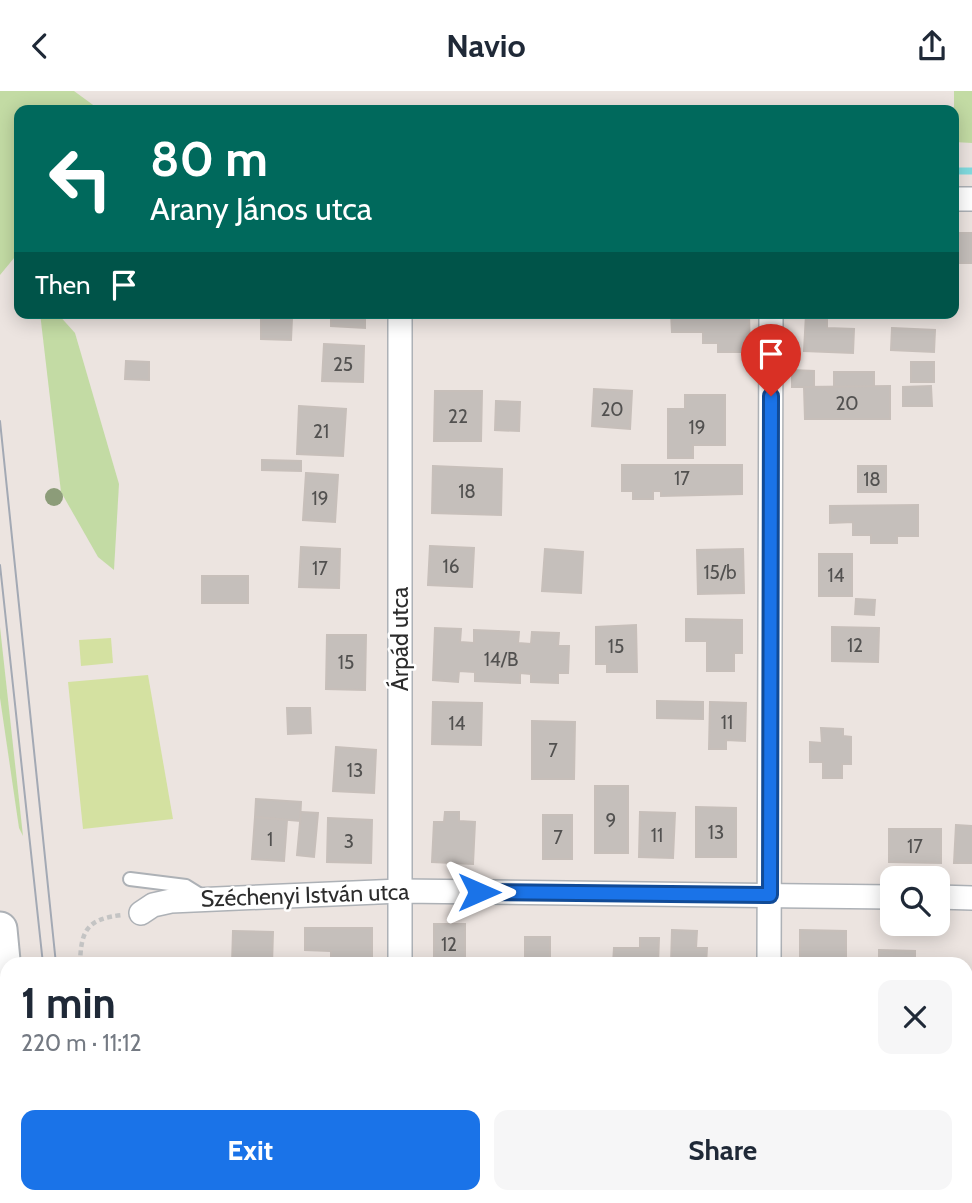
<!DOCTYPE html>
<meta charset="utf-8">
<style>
body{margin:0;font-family:Cabin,sans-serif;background:#f6f6f7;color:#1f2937;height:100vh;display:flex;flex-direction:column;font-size:26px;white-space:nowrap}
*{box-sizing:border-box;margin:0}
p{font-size:23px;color:#747a83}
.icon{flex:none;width:38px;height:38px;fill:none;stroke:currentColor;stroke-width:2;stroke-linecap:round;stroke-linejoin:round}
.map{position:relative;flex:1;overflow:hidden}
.sheet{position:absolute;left:0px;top:866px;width:973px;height:247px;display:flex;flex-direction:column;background:#fff;border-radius:21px 21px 0 0;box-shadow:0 4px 18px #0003}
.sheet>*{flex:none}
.hud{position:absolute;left:14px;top:14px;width:945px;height:214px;border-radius:14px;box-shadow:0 4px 18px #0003;background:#00695c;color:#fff;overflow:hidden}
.fabs{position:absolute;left:880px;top:775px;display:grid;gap:14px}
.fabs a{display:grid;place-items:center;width:70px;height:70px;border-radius:14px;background:#fff;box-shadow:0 4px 18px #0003;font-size:35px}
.pin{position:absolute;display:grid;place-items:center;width:60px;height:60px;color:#fff;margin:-72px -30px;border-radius:50% 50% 50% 0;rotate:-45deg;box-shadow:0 0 7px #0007}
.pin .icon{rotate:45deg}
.me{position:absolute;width:77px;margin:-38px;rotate:90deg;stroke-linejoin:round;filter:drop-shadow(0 0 5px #0008)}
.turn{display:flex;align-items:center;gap:24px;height:147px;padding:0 21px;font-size:32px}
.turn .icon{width:91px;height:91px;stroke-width:2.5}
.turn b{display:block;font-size:49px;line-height:60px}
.then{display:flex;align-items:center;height:66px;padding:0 21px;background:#0003;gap:14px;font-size:26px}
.round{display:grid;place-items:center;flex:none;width:74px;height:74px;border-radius:14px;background:#f6f6f7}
.headline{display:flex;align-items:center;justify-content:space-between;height:119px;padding:0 21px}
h1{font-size:42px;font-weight:700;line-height:52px}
.primary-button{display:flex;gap:14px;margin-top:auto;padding:14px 21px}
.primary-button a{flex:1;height:80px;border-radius:14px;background:#1a73e8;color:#fff;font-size:28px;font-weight:700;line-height:80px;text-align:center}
.primary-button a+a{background:#f6f6f7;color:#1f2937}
header{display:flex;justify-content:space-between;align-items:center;height:91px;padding:0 21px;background:#fff;font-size:32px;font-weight:700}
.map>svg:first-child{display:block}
</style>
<header><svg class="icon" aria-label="back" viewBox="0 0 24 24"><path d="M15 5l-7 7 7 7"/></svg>Navio<svg class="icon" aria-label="share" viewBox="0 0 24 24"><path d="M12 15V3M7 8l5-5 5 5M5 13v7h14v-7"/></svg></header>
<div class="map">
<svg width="972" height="1112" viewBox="0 0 972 1112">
<rect width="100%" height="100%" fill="#ece4e0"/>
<!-- green -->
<g fill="#c3dba4">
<path d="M0,0H74L100,19H19V161L0,184Z"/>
<path d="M954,0H972V52L954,51Z"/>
<path d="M40,222H57L75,242L119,393L114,479L98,466L61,401Z"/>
<path d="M0,536L23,745L19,737L0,607Z"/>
</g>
<!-- pitch -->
<g fill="#d4e1a1">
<path d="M111,547L113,572L81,575L79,549Z"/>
<path d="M148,584L173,728L83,738L68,591Z"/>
</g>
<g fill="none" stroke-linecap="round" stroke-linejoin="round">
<!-- stream -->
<path stroke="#81dce0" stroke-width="7" d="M954,80H972"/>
</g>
<!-- building -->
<g fill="#c5bfbb" stroke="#c7bfba" stroke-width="2">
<rect x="959" y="142" width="13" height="30"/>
<path d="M331,222H365V237L331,235Z"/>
<path d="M671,222H749L750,261H718V252H703V241H672Z"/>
<path d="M806,223L827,224V237L854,238L853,262L804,260Z"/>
<path d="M261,226L292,227L291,249L261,248Z"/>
<path d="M892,237L935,239L934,261L891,259Z"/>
<path d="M324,253L364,255L363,291L322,290Z"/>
<path d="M126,270L149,271V289L125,288Z"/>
<rect x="911" y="271" width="23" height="20"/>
<path d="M792,279L814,280V296H792Z"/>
<rect x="834" y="281" width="40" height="15"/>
<path d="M890,295V328H805L804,296Z"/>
<path d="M931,295L932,315H903V296Z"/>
<path d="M594,298L632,300L630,338L592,335Z"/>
<path d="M435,300H482L481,350H434Z"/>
<path d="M685,304H725V354H693V367H668V318H685Z"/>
<path d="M496,310L520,311L519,340L495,339Z"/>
<path d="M299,315L346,318L343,365L297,363Z"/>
<path d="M262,369L301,370V380L262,379Z"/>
<path d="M622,374H742V403L661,405V400H653V408H633V400H622Z"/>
<path d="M433,375L502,378L501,424L432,422Z"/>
<rect x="858" y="375" width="28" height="26"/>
<path d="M306,382L338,384L335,431L303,429Z"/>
<path d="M918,414V445H897V452H871V444H853V431L830,432V415Z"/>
<path d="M430,455L474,457L472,496L428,494Z"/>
<path d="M301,456L340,458L339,497L299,496Z"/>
<path d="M545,458L583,461L581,502L542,500Z"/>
<path d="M743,458L744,502L698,503L697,459Z"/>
<rect x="819" y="463" width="33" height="42"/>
<rect x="202" y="485" width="46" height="27"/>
<path d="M856,508L875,509L874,524L855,523Z"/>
<path d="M686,528L742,529V562H734V580H707V550H686Z"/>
<path d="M636,534L637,581H607V573H596V536Z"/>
<path d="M832,536L879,537L878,571L832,570Z"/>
<path d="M435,537L461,538L460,551L474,552V539L519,541L518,552L531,553L532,541L559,542L558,555H569L568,582H558V592L531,591V583L520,582V592L475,590V581L459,580L458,591L433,589Z"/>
<path d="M327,544H366L365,599L326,598Z"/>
<path d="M657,610L703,611V628L657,627Z"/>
<path d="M433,611L482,612L481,654L432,653Z"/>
<path d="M710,611L746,612L745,650L726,649V658H709Z"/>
<path d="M287,617H310L311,642L288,643Z"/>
<path d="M532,630L575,631L574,688H532Z"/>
<path d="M821,637L843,638V645L851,646V673H842V687H823V671H810V651L822,652Z"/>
<path d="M336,656L376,659L374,702L333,700Z"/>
<rect x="595" y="695" width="33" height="67"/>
<path d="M256,708L301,711L300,730L255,726Z"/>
<path d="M696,716L736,717V766H696Z"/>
<path d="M301,721L318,722L314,766L297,764Z"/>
<path d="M445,721H459V730L475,731L473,773L432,771L434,731H444Z"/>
<path d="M640,721L675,722L673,767L639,766Z"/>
<rect x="543" y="724" width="29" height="44"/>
<path d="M255,726L287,729L284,770L252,768Z"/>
<path d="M328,727L372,729L371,772L327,771Z"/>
<path d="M956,734L972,735V772H954Z"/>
<path d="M889,738H941V772L889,771Z"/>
<rect x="434" y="833" width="31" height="40"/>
<path d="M305,837H372V873H331V860L305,859Z"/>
<path d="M672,839L697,840L696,857H707L706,873H671Z"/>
<path d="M800,839L846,840V873H800Z"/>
<path d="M233,840L273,841L272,873H232Z"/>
<path d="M525,846H550V873H574H525Z"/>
<path d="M640,847H659L658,873H613L614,857H640Z"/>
<path d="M879,859L915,860V873H879Z"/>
<rect x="966" y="892" width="6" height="59"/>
<path d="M441,1106H483L482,1112H440Z"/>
<path d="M637,1106H655L654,1112H623V1109L636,1110Z"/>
<rect x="662" y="1106" width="60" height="6"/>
<path d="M807,1106H841V1112H806Z"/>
</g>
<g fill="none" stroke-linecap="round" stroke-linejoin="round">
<defs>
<path id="lane" d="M130,788L186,795L202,805"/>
<g id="street">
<path d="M954,108H972"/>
<path d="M938,806L972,807"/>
<path d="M141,822L153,814L171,810L400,800L892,806"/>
<path d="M400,873V222"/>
<path d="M769,873L771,222"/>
<path d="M398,1112V1106"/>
<path d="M767,1112V1106"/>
</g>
<g id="secondary">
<path d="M0,838L7,911"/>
<path d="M29,1106V1112"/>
</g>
</defs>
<!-- lane casing -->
<use href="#lane" stroke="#adb1b6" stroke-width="16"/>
<!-- street casing -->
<use href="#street" stroke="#adb1b6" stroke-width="26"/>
<!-- secondary casing -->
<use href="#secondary" stroke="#adb1b6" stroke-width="37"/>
<!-- path -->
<g stroke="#c4c4c4" stroke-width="4.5" stroke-dasharray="5 3.5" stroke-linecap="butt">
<path d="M80,873C81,840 86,828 122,824"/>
<path d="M126,1106V1112"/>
</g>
<!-- lane -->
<use href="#lane" stroke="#fff" stroke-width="12"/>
<!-- street -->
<use href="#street" stroke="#fff" stroke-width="23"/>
<!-- secondary -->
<use href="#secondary" stroke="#fff" stroke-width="33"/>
<!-- tram -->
<g stroke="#a3a9b4" stroke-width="2">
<path d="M0,330L56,873"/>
<path d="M0,474L43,873"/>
<path d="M66,1106L67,1112"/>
<path d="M80,1106V1112"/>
</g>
</g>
<!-- trees -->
<circle fill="#8c9c79" cx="54" cy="406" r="9"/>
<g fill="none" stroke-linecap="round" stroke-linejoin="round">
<defs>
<path id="route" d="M479,801L770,804L771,305"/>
</defs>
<!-- route casing -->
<use href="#route" stroke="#114b97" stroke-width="18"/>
<!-- route -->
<use href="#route" stroke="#1a73e8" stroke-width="12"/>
</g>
<g text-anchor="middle" stroke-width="5" stroke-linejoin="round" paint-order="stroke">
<!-- number labels -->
<g font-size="19" fill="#525150">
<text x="343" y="280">25</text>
<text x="847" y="319">20</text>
<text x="612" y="325">20</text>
<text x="458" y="332">22</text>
<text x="697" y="343">19</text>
<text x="321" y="347">21</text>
<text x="682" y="394">17</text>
<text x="872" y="395">18</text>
<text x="467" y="407">18</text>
<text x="320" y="414">19</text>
<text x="451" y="482">16</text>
<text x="320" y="484">17</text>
<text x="720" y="488">15/b</text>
<text x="836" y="491">14</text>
<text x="855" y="561">12</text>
<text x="616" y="562">15</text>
<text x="501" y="575">14/B</text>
<text x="346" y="578">15</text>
<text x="727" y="638">11</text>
<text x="457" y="639">14</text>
<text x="553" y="666">7</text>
<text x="355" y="686">13</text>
<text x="611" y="736">9</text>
<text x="716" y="748">13</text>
<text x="657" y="751">11</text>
<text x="558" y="753">7</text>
<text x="270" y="755">1</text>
<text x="349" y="757">3</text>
<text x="915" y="762">17</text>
<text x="449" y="860">12</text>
</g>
<!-- street labels -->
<g font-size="23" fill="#2c2c2c" stroke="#fff">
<text transform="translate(400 548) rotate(-90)" y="8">Árpád utca</text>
<text transform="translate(305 804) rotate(-2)" y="8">Széchenyi István utca</text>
</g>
</g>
</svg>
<div class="fabs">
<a><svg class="icon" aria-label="search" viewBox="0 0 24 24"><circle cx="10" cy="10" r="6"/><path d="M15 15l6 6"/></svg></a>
</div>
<div class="pin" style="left:771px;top:305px;background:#d93025"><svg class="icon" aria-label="arrive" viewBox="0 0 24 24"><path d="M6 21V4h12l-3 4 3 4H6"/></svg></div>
<svg class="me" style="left:479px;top:801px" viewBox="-20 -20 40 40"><path d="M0-17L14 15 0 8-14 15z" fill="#1a73e8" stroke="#fff" stroke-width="4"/></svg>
<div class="hud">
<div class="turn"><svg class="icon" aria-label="left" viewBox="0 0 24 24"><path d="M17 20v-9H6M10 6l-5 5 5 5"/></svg><div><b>80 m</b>Arany János utca</div></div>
<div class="then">Then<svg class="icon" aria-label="arrive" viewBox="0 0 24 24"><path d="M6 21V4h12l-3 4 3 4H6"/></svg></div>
</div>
<section class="sheet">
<div class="headline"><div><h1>1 min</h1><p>220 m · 11:12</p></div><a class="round"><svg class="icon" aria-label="close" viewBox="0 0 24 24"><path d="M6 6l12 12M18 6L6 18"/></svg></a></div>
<div class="primary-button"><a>Exit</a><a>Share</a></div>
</section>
</div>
